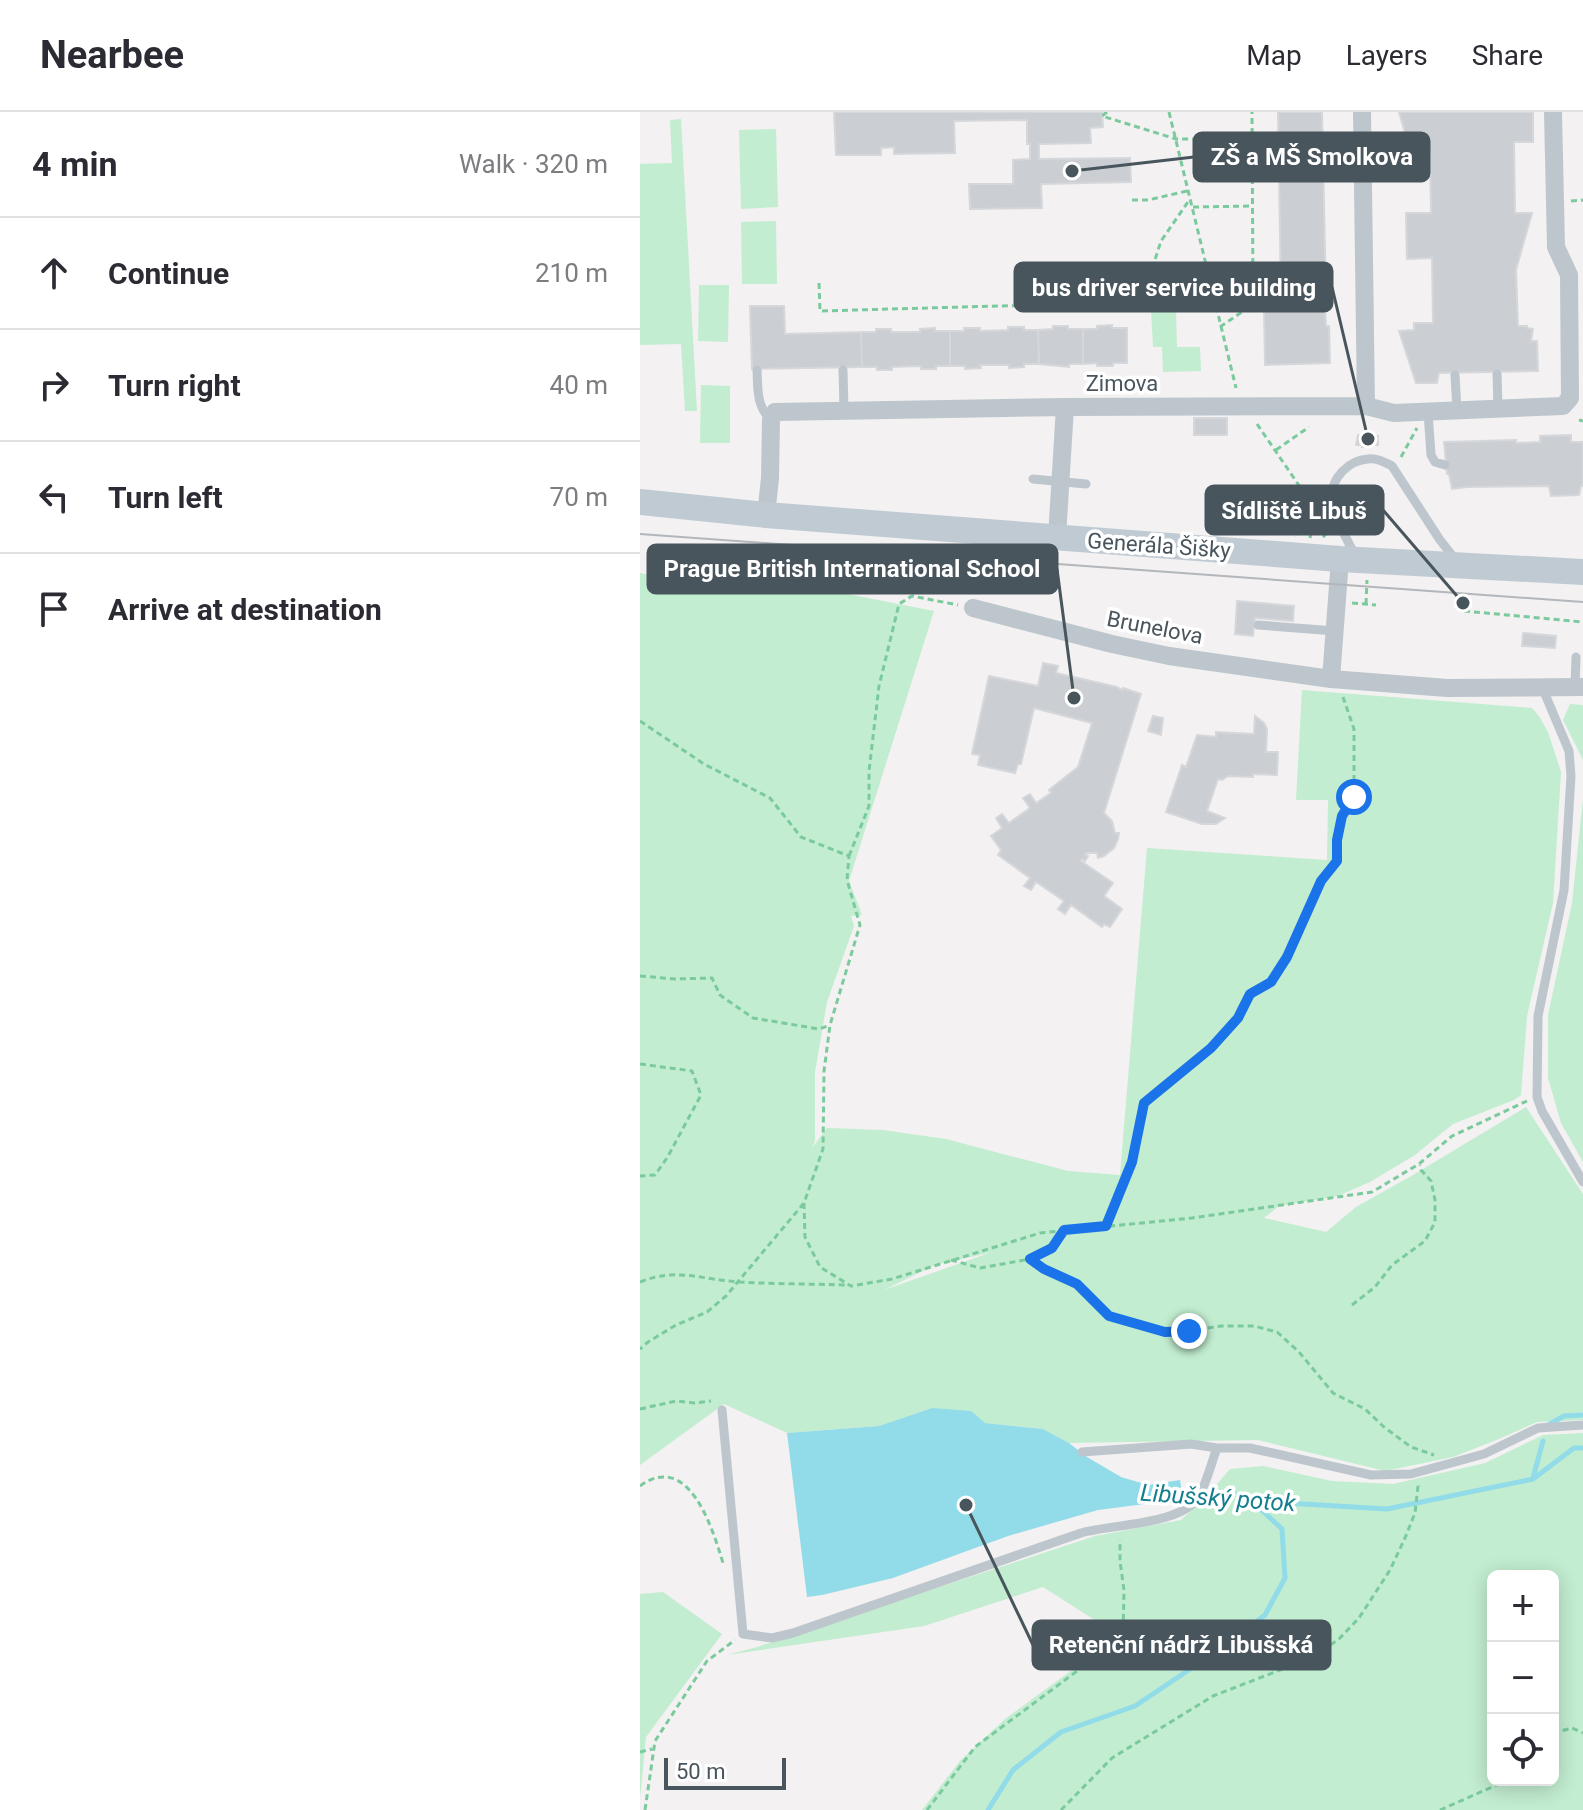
<!DOCTYPE html>
<html lang="en">
<head>
<meta charset="utf-8">
<style>
	:root { --surface:#fff; --page:#f2f2f3; --text:#2b2b33; --muted:#7c7c81; --line:#e1e1e2 }
	body { margin:0; font-family:Roboto,sans-serif; background:var(--page); color:var(--text) }
	.controls { position:absolute; right:24px; bottom:24px; display:grid; overflow:hidden; border-radius:12px; box-shadow:0 4px 20px #0003 }
	.controls button { width:72px; height:72px; display:grid; place-items:center; padding:0; border:0; border-bottom:2px solid var(--line); background:var(--surface); color:var(--text); font:40px sans-serif }
	.scale { position:absolute; left:24px; bottom:20px; width:122px; box-sizing:border-box; padding-left:8px; border:4px solid #49555d; border-top:0; font-size:22px; line-height:28px; white-space:nowrap; color:#49555d; -webkit-text-stroke:6px #fff; paint-order:stroke }
	.stop { position:absolute; width:24px; height:24px; margin:-18px; border:6px solid #1a73e8; border-radius:50%; background:#fff }
	.stop.end { background:#1a73e8; border-color:#fff; box-shadow:0 2px 8px #0008 }
	.list { margin:0; padding:0; list-style:none }
	h2 { display:flex; justify-content:space-between; align-items:center; height:104px; margin:0; padding:0 32px; font-size:34px }
	h2 small { font-size:26px; font-weight:400; color:var(--muted) }
	.list li { display:grid; grid-template-columns:52px 1fr auto; gap:24px; align-items:center; box-sizing:border-box; height:112px; padding:0 32px; border-top:2px solid var(--line) }
	.list b { display:block; font-size:30px; white-space:nowrap }
	.list em { font-size:26px; font-style:normal; color:var(--muted) }
	.icon { flex:none; width:44px; height:44px; fill:none; stroke:currentColor; stroke-width:2; stroke-linecap:round; stroke-linejoin:round }
	.map { position:relative; flex:none; width:943px; height:1698px; overflow:hidden }
	header { display:flex; align-items:center; gap:48px; box-sizing:border-box; height:112px; padding:0 40px; background:var(--surface); border-bottom:2px solid var(--line) }
	header strong { font-size:38px }
	nav { display:flex; gap:44px; margin-inline-start:auto; font-size:28px }
	main { display:flex }
	aside { flex:1; background:var(--surface) }
	.map>svg:first-child { display:block }
</style>
</head>
<body>
<header>
<strong>Nearbee</strong>
<nav><a>Map</a><a>Layers</a><a>Share</a></nav>
</header>
<main>
<aside>
<h2>4 min<small>Walk · 320 m</small></h2>
<ul class="list">
<li><svg class="icon" aria-label="ahead" viewBox="0 0 24 24"><path d="M12 20V5M6 11l6-6 6 6"/></svg><div><b>Continue</b></div><em>210 m</em></li>
<li><svg class="icon" aria-label="right" viewBox="0 0 24 24"><path d="M7 20v-9h11M14 6l5 5-5 5"/></svg><div><b>Turn right</b></div><em>40 m</em></li>
<li><svg class="icon" aria-label="left" viewBox="0 0 24 24"><path d="M17 20v-9H6M10 6l-5 5 5 5"/></svg><div><b>Turn left</b></div><em>70 m</em></li>
<li><svg class="icon" aria-label="arrive" viewBox="0 0 24 24"><path d="M6 21V4h12l-3 4 3 4H6"/></svg><div><b>Arrive at destination</b></div></li>
</ul>
</aside>
<div class="map">
<svg width="943" height="1698" viewBox="0 0 943 1698">
	<rect width="100%" height="100%" fill="#f3f1f1"/>
	<path fill="#c2edd0" fill-rule="evenodd" d="M 41,7 L 57,299 L 45,299 L 41,232 L 0,233 L 0,52 L 32,51 L 30,8 Z
		M 136,17 L 138,95 L 101,97 L 99,18 Z
		M 136,109 L 137,172 L 102,172 L 101,110 Z
		M 59,173 L 89,173 L 88,230 L 58,229 Z
		M 511,198 L 536,198 L 537,235 L 560,235 L 561,259 L 523,260 L 522,235 L 513,235 Z
		M 61,273 L 90,274 L 90,331 L 60,331 Z
		M 0,461 L 14,464 L 106,462 L 294,499 L 209,769 L 222,803 L 211,804 L 214,814 L 187,890 L 175,960 L 175,1029 L 172,1036 L 187,1016 L 243,1018 L 306,1027 L 428,1059 L 480,1063 L 507,736 L 687,748 L 688,688 L 656,688 L 662,578 L 892,596 L 899,604 L 908,620 L 921,660 L 913,791 L 887,904 L 881,983 L 874,988 L 813,1012 L 775,1043 L 730,1070 L 698,1084 L 639,1094 L 624,1106 L 686,1120 L 716,1095 L 773,1063 L 886,995 L 943,1082 L 943,1308 L 897,1310 L 859,1327 L 813,1345 L 745,1359 L 618,1328 L 429,1331 L 403,1317 L 345,1311 L 292,1296 L 239,1314 L 147,1321 L 84,1292 L 0,1353 ZM 353,1140 L 352,1140 L 244,1178 L 295,1153 Z
		M 930,592 L 943,593 L 943,648 L 923,608 Z
		M 943,687 L 943,1050 L 921,1011 L 908,966 L 908,903 L 932,791 Z
		M 943,1321 L 943,1698 L 282,1698 L 320,1649 L 365,1607 L 477,1525 L 450,1505 L 403,1475 L 284,1514 L 87,1543 L 117,1535 L 455,1424 L 541,1408 L 565,1386 L 590,1357 L 623,1354 L 692,1369 L 753,1372 L 845,1351 L 903,1323 ZM 853,1464 L 913,1464 L 913,1668 L 853,1668 Z
		M 23,1480 L 82,1522 L 6,1625 L 0,1686 L 0,1482 Z"/>
	<path fill="#91dce8" d="M 292,1296 L 331,1299 L 345,1311 L 403,1317 L 429,1331 L 447,1345 L 481,1365 L 508,1373 L 540,1368 L 542,1380 L 536,1388 L 458,1398 L 368,1424 L 253,1466 L 182,1483 L 167,1485 L 147,1321 L 239,1314 Z"/>
	<g fill="none" stroke-linecap="round" stroke-linejoin="round">
		<path stroke="#91dce8" stroke-width="5" d="M 908,1313 L 924,1304 L 943,1303
			M 893,1366 L 903,1329
			M 535,1381 L 595,1382 L 612,1389 L 747,1397 L 893,1367 L 934,1336 L 943,1336
			M 348,1698 L 373,1658 L 421,1620 L 495,1594 L 586,1533 L 625,1503 L 645,1466 L 642,1417 L 612,1389"/>
	</g>
	<path fill="#cbced3" stroke="#d5d7db" stroke-width="2" d="M 194,0 L 462,0 L 463,15 L 450,16 L 451,31 L 399,32 L 399,47 L 490,46 L 491,70 L 401,72 L 402,96 L 330,97 L 329,72 L 373,72 L 373,48 L 390,47 L 390,32 L 387,32 L 387,8 L 314,9 L 315,41 L 254,42 L 254,35 L 241,36 L 241,43 L 196,43 Z
		M 638,0 L 682,0 L 686,184 L 641,184 Z
		M 759,0 L 893,0 L 893,30 L 874,30 L 875,101 L 892,101 L 876,158 L 878,214 L 887,214 L 887,216 L 893,217 L 891,229 L 897,229 L 898,259 L 799,261 L 797,271 L 776,271 L 759,219 L 774,218 L 774,211 L 793,211 L 792,146 L 767,147 L 766,101 L 791,101 L 790,41 L 771,42 Z
		M 646,185 L 663,185 L 663,198 L 685,197 L 686,214 L 689,214 L 690,251 L 625,253 L 624,198 L 639,198 L 639,194 L 646,194 Z
		M 110,194 L 144,194 L 145,222 L 221,220 L 222,255 L 112,257 Z
		M 472,213 L 472,216 L 487,216 L 487,251 L 473,251 L 473,254 L 457,254 L 457,251 L 443,252 L 443,217 L 457,217 L 457,214 Z
		M 413,214 L 428,214 L 428,217 L 443,217 L 443,252 L 429,252 L 429,255 L 399,252 L 398,218 L 413,217 Z
		M 368,215 L 384,215 L 384,218 L 398,218 L 399,252 L 384,252 L 384,255 L 369,256 L 369,253 L 340,253 L 341,256 L 325,257 L 325,254 L 310,254 L 310,219 L 324,219 L 324,216 L 340,216 L 340,219 L 368,218 Z
		M 295,216 L 295,219 L 310,219 L 310,254 L 296,254 L 296,257 L 281,257 L 281,254 L 252,255 L 252,258 L 237,258 L 237,255 L 222,255 L 221,220 L 236,220 L 236,217 L 251,217 L 251,220 L 280,220 L 280,217 Z
		M 554,306 L 587,306 L 587,323 L 554,323 Z
		M 718,323 L 738,324 L 738,333 L 726,333 L 726,335 L 722,335 L 722,333 L 716,333 Z
		M 931,323 L 931,330 L 943,330 L 943,374 L 941,374 L 939,383 L 911,384 L 909,374 L 827,375 L 812,377 L 809,362 L 807,362 L 804,330 L 876,328 L 876,331 L 900,330 L 900,324 Z
		M 597,489 L 654,494 L 653,509 L 615,506 L 613,524 L 595,522 Z
		M 883,521 L 916,524 L 915,536 L 882,534 Z
		M 403,551 L 418,554 L 416,561 L 477,575 L 482,578 L 483,576 L 501,582 L 464,701 L 472,709 L 475,721 L 479,721 L 478,727 L 474,736 L 464,744 L 458,746 L 457,741 L 446,741 L 445,743 L 448,744 L 445,749 L 442,747 L 441,749 L 473,771 L 464,784 L 482,797 L 470,815 L 464,812 L 462,815 L 431,793 L 425,802 L 418,797 L 424,789 L 396,770 L 391,778 L 384,774 L 390,766 L 358,743 L 361,738 L 351,724 L 362,716 L 356,706 L 362,702 L 369,711 L 390,696 L 383,686 L 390,682 L 396,691 L 411,681 L 409,678 L 438,655 L 452,611 L 394,596 L 381,652 L 378,652 L 375,661 L 338,653 L 340,643 L 332,642 L 349,564 L 398,574 Z
		M 513,604 L 523,606 L 521,623 L 508,619 Z
		M 615,604 L 624,611 L 627,617 L 626,640 L 638,640 L 637,663 L 613,662 L 613,665 L 588,664 L 582,668 L 578,667 L 567,699 L 585,706 L 576,712 L 562,712 L 526,700 L 542,653 L 546,655 L 557,623 L 576,625 L 576,620 L 614,622 Z"/>
	<g fill="none" stroke-linecap="round" stroke-linejoin="round">
		<path stroke="#7bca9e" stroke-width="3" stroke-dasharray="6 4" stroke-linecap="butt" d="M 467,0 L 462,4 L 536,27 L 613,27
			M 529,0 L 596,276
			M 492,88 L 508,88 L 547,79
			M 931,89 L 943,88
			M 553,95 L 613,94
			M 179,171 L 180,199 L 573,188 L 613,180 L 612,0
			M 489,189 L 512,157 L 521,129 L 550,87
			M 580,215 L 612,193 L 613,180
			M 939,308 L 943,309
			M 617,312 L 684,410 L 687,421 L 682,426
			M 636,338 L 669,315
			M 761,345 L 777,316
			M 637,386 L 672,409 L 684,415
			M 638,388 L 656,424
			M 670,426 L 674,396
			M 712,491 L 736,493
			M 726,492 L 727,468
			M 824,499 L 943,510
			M 0,609 L 64,652 L 130,686 L 161,725 L 209,744 L 207,768 L 220,813 L 190,913 L 184,959 L 183,1037 L 164,1091 L 86,1184 L 67,1200 L 36,1213 L 8,1230 L 0,1237
			M 209,744 L 229,694 L 229,659 L 239,574 L 259,492 L 272,484 L 318,493
			M 0,864 L 35,867 L 72,866 L 80,883 L 113,906 L 179,917 L 190,913
			M 0,952 L 52,959 L 61,983 L 27,1046 L 15,1063 L 0,1064
			M 164,1091 L 165,1125 L 180,1155 L 211,1174 L 252,1167 L 400,1121 L 552,1106 L 732,1080 L 779,1052 L 812,1024 L 887,989
			M 466,1114 L 492,1050 L 504,991 L 571,936 L 598,906 L 610,882 L 631,870 L 647,845 L 681,769 L 697,749 L 697,728 L 702,704 L 714,685 L 714,617 L 703,585
			M 390,1147 L 404,1157 L 437,1172 L 469,1204 L 525,1220 L 549,1219 L 581,1214 L 614,1214 L 637,1220 L 659,1240 L 693,1281 L 725,1297 L 744,1315 L 771,1335 L 794,1343
			M 311,1148 L 340,1156 L 390,1147 L 412,1136 L 424,1118
			M 0,1170 C 37,1155 63,1168 100,1170 C 135,1172 172,1172 207,1173
			M 712,1193 L 735,1175 L 752,1153 L 785,1129 L 795,1110 L 795,1088 L 791,1069 L 781,1058 L 780,1053
			M 0,1297 L 36,1289 L 55,1291 L 71,1289
			M 0,1374 C 49,1338 73,1418 83,1451
			M 913,1621 L 932,1616 L 943,1621
			M 0,1640 L 12,1637
			M 5,1698 L 15,1629 L 67,1549 L 95,1528
			M 287,1698 L 335,1635 L 472,1533 L 483,1523 L 484,1478 L 480,1449 L 480,1428
			M 421,1698 L 472,1646 L 573,1584 L 671,1546 L 699,1527 L 719,1506 L 750,1458 L 765,1426 L 775,1401 L 778,1374 L 777,1372
			M 800,1698 L 868,1668"/>
		<path stroke="#bdc6cc" stroke-width="9" d="M 117,258 C 118,277 116,294 131,308
			M 203,258 L 204,299
			M 857,262 L 858,297
			M 815,263 L 817,299
			M 788,300 L 791,343 L 795,350 L 805,353
			M 393,367 L 446,372
			M 716,445 C 708,429 692,403 692,385 C 691,366 709,348 728,347 C 737,346 744,350 752,354 L 800,428 L 815,447
			M 618,513 L 695,519
			M 902,575 L 929,639 L 931,664 L 924,778 L 898,904 L 897,985 L 902,999 L 943,1070
			M 935,575 L 936,545
			M 82,1298 L 103,1522 L 132,1526 L 153,1521 L 441,1421 C 472,1412 543,1413 559,1384 C 567,1370 571,1352 577,1336 L 610,1336 L 731,1363 L 771,1362 L 844,1342 L 898,1316 L 943,1313
			M 442,1340 L 551,1332 L 577,1336"/>
		<path stroke="#bdc6cc" stroke-width="18" d="M 722,0 L 726,294
			M 126,403 L 130,366 L 131,308 L 135,300 L 425,295 L 726,294 L 754,301 L 923,294 L 930,286 L 929,163 L 916,135 L 913,0
			M 417,425 L 425,295
			M 333,496 L 472,532 L 529,544 L 691,567 L 807,576 L 943,575
			M 691,567 L 700,447"/>
		<path stroke="#bfcad3" stroke-width="26" d="M 0,390 L 126,403 L 700,447 L 943,460"/>
		<path stroke="#b3b6ba" stroke-width="2" d="M 0,422 L 943,490"/>
	</g>
	<g fill="none" stroke-linecap="round" stroke-linejoin="round">
		<path stroke="#1a73e8" stroke-width="10" d="M 549,1219 L 525,1220 L 469,1204 L 437,1172 L 404,1157 L 390,1147 L 412,1136 L 424,1118 L 466,1114 L 492,1050 L 504,991 L 571,936 L 598,906 L 610,882 L 631,870 L 647,845 L 681,769 L 697,749 L 697,728 L 702,704 L 714,685"/>
	</g>
	<g text-anchor="middle" stroke-width="7" stroke-linejoin="round" paint-order="stroke">
		<g font-size="22" fill="#49555d" stroke="#fff">
			<text x="482" y="279">Zimova</text>
			<text transform="translate(519 433) rotate(4)" y="8">Generála Šišky</text>
			<text transform="translate(515 515) rotate(11)" y="8">Brunelova</text>
		</g>
		<g font-size="24" font-style="italic" fill="#147e8f" stroke="#fff">
			<text transform="translate(578 1386) rotate(4)" y="8">Libušský potok</text>
		</g>
	</g>
	<path fill="none" stroke="#49555d" stroke-width="3" d="M432 59L554 45M728 327L692 175M823 491L743 398M434 586L417 457M326 1393L393 1533"/>
	<g fill="#49555d" stroke="#fff" stroke-width="3">
		<circle cx="432" cy="59" r="8"/>
		<circle cx="728" cy="327" r="8"/>
		<circle cx="823" cy="491" r="8"/>
		<circle cx="434" cy="586" r="8"/>
		<circle cx="326" cy="1393" r="8"/>
	</g>
	<g fill="#49555d" stroke="#49555d" stroke-width="3">
		<rect x="554" y="21" width="235" height="48" rx="8"/>
		<rect x="375" y="151" width="317" height="48" rx="8"/>
		<rect x="566" y="374" width="177" height="48" rx="8"/>
		<rect x="8" y="433" width="409" height="48" rx="8"/>
		<rect x="393" y="1509" width="297" height="48" rx="8"/>
	</g>
	<g font-size="24" text-anchor="middle" font-weight="bold" fill="#fff">
		<text x="672" y="53">ZŠ a MŠ Smolkova</text>
		<text x="534" y="184">bus driver service building</text>
		<text x="654" y="407">Sídliště Libuš</text>
		<text x="212" y="465">Prague British International School</text>
		<text x="541" y="1541">Retenční nádrž Libušská</text>
	</g>
</svg>
<div class="controls">
<button>+</button>
<button>−</button>
<button><svg class="icon" aria-label="locate" viewBox="0 0 24 24"><circle cx="12" cy="12" r="6"/><path d="M12 2v4M12 18v4M2 12h4M18 12h4"/></svg></button>
</div>
<div class="scale">50 m</div>
<div class="stop" style="left:714px;top:685px"></div>
<div class="stop end" style="left:549px;top:1219px"></div>
</div>
</main>
</body>
</html>
